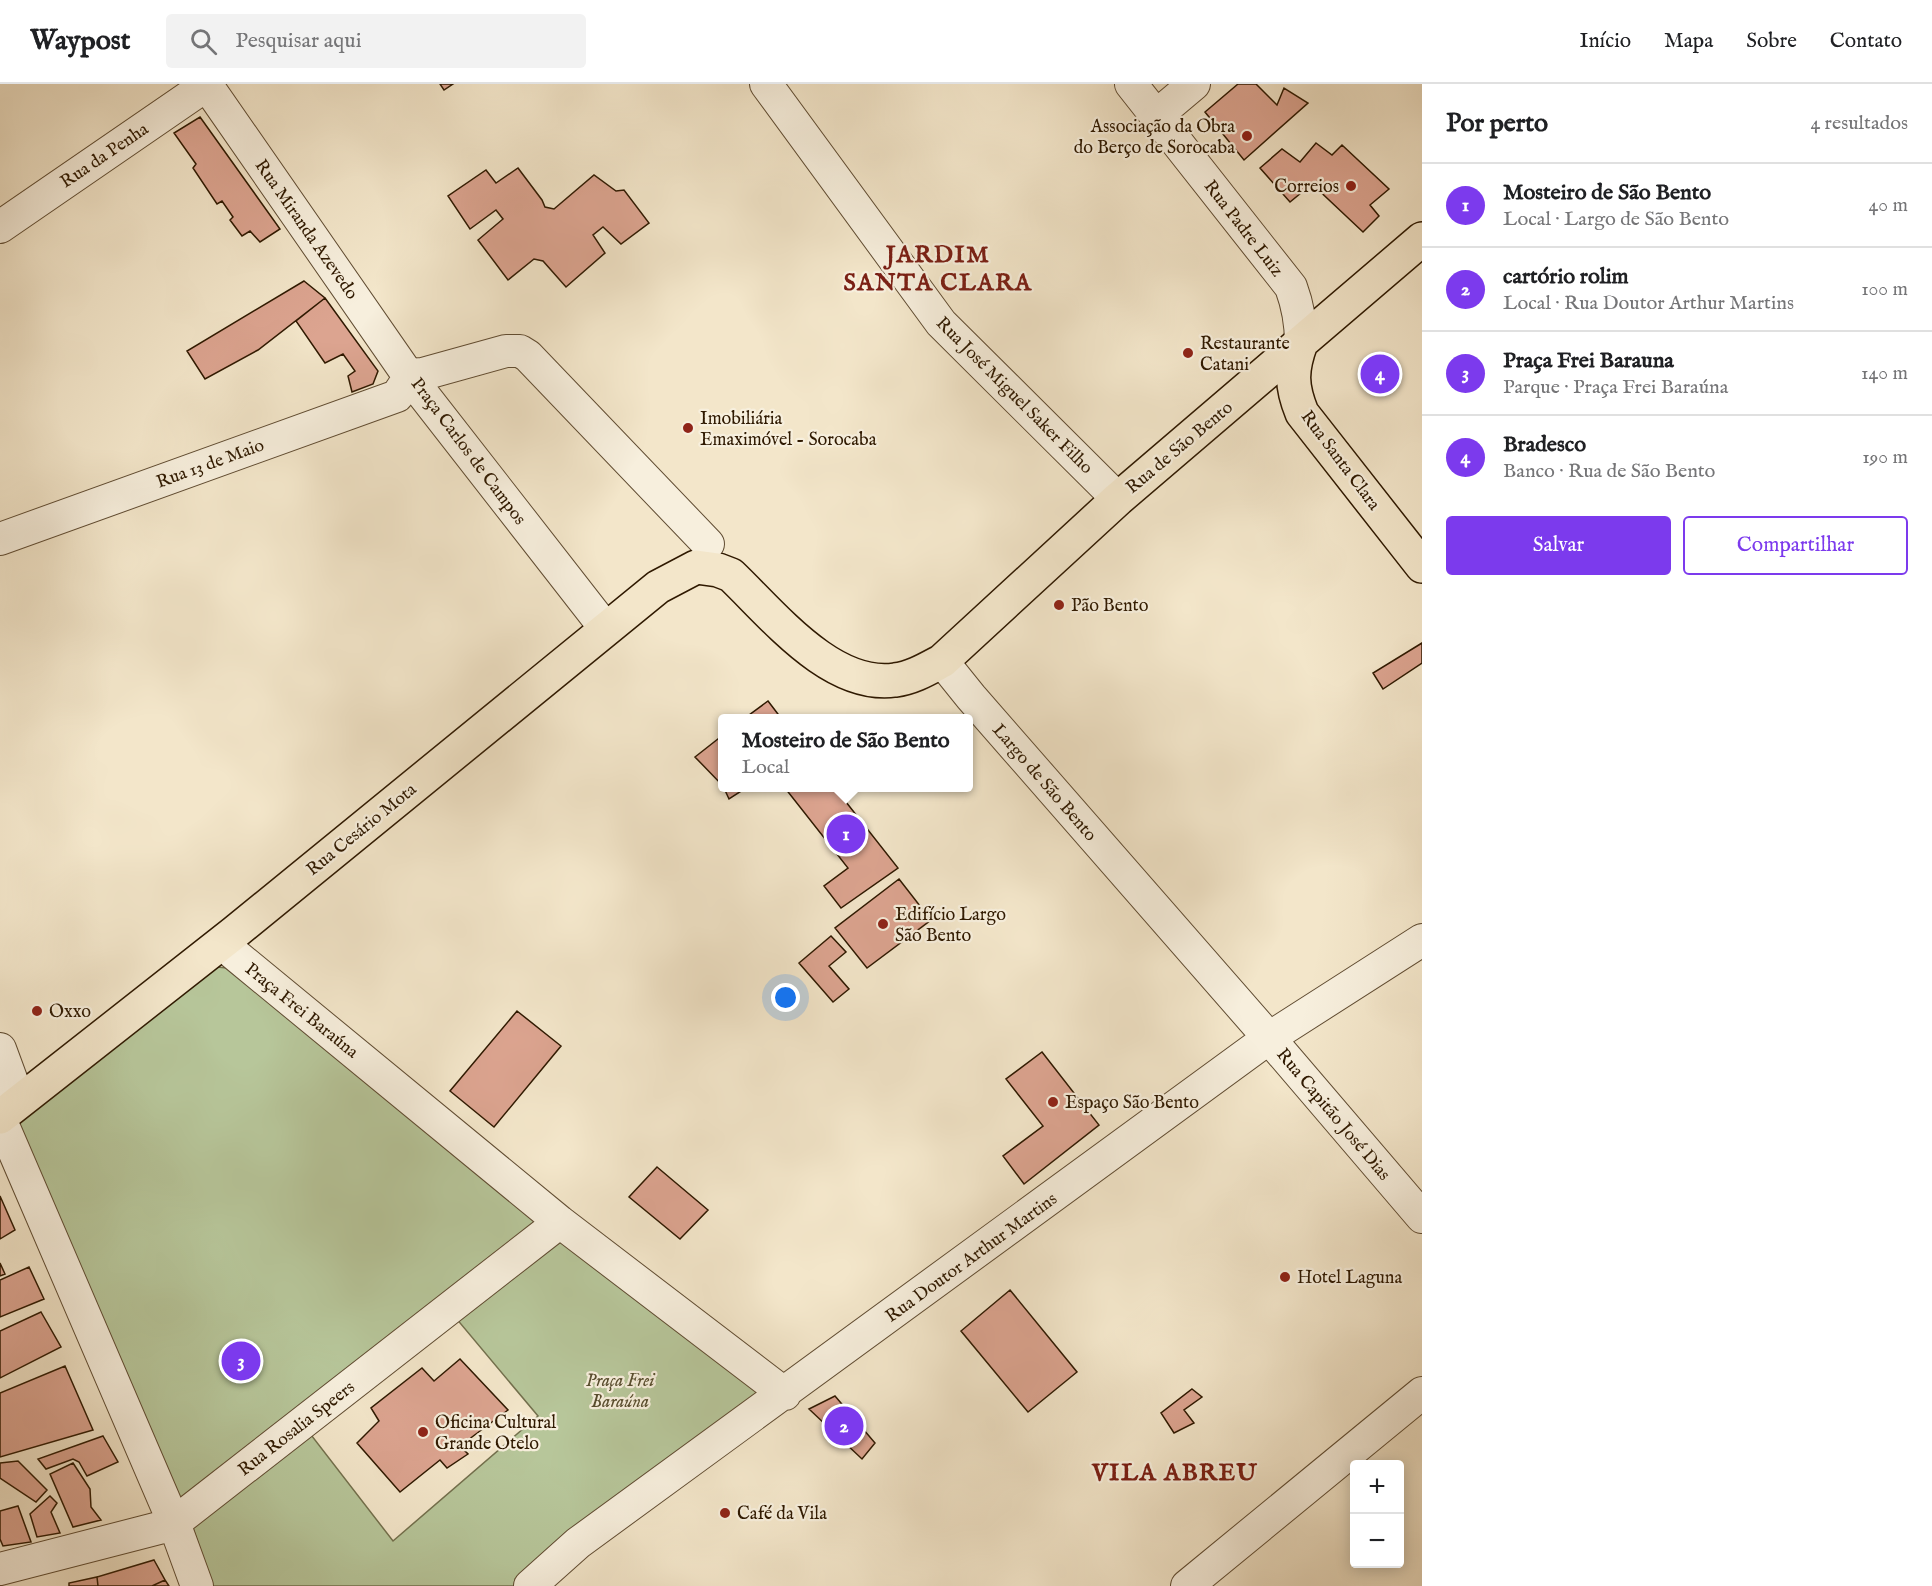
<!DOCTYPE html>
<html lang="pt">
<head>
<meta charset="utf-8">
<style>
	:root { --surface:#fff; --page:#f2f2f2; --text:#202124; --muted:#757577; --line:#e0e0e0; --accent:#7c3aed }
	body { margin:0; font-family:"IM FELL English",serif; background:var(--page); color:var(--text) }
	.controls { position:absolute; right:18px; bottom:18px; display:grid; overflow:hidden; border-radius:6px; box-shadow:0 3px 15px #0003 }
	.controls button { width:54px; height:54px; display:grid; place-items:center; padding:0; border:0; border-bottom:2px solid var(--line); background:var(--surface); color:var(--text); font:30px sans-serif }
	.you { position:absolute; left:786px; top:914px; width:21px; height:21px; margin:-15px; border:4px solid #fff; border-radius:50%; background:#1a73e8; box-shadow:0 0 0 9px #1a73e833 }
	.badge { display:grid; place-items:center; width:39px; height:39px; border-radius:50%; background:var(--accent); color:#fff; font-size:20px; font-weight:700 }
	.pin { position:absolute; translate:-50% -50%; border:3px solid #fff; box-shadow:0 2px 6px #0006 }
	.popup { position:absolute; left:718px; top:630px; width:255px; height:78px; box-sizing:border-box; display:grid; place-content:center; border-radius:6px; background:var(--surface); filter:drop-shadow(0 2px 4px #0005); font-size:20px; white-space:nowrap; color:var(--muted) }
	.popup b { font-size:22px; color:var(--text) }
	.popup::after { content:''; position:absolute; left:50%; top:100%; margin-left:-12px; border:12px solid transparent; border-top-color:var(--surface) }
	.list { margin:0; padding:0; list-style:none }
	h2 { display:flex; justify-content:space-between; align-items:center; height:78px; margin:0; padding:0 24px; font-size:26px }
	h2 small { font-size:20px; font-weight:400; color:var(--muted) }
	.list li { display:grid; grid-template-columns:39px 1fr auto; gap:18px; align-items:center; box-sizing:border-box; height:84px; padding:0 24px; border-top:2px solid var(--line) }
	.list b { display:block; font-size:22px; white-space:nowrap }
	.list p { margin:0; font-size:20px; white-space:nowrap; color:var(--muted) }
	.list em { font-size:20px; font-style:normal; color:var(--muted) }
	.actions { display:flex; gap:12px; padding:18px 24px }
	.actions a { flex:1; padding:14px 0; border:2px solid var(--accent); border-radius:6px; text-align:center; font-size:21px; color:var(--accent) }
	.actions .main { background:var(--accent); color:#fff }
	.icon { flex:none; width:33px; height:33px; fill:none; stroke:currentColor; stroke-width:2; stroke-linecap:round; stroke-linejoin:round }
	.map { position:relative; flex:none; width:1422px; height:1502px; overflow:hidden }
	header { display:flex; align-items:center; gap:36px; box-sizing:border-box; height:84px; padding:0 30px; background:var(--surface); border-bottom:2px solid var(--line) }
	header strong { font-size:28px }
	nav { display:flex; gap:33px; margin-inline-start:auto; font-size:21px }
	.search { width:420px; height:54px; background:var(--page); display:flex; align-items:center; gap:15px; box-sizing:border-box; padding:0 21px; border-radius:6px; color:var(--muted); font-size:22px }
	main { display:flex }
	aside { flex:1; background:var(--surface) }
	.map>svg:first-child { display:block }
</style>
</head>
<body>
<header>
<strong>Waypost</strong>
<div class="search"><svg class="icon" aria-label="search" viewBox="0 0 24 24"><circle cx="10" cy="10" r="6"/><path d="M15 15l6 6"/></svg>Pesquisar aqui</div>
<nav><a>Início</a><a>Mapa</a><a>Sobre</a><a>Contato</a></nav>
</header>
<main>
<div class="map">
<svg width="1422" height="1502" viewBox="0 0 1422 1502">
	<rect width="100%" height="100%" fill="#f3e6ca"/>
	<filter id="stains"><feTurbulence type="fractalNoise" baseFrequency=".00333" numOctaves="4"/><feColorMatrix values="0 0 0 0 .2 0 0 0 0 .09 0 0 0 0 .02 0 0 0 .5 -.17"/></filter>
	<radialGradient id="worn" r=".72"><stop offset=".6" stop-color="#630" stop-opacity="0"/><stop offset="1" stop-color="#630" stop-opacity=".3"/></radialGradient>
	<path fill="#b7c69a" stroke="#73704d" stroke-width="1.5" d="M 217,883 L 227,884 L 538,1136 L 188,1413 L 180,1414 L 176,1410 L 19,1041 L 23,1031 L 207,885 Z
		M 559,1156 L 757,1308 L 756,1314 L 515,1495 L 514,1502 L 212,1502 L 192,1441 L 305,1343 L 393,1457 L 538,1332 L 455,1233 Z"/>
	<path fill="#dca490" stroke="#2f1900" stroke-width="1.5" d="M 440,0 L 453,0 L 444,6 Z
		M 1238,0 L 1256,0 L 1277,21 L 1284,4 L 1308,19 L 1244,76 L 1205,28 Z
		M 200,33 L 280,145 L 260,158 L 250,147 L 242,152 L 230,136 L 233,133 L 222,117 L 217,120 L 193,84 L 196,80 L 174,49 Z
		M 1316,59 L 1332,71 L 1342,61 L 1389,105 L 1370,121 L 1379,132 L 1363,148 L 1312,100 L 1290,118 L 1260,84 L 1282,65 L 1300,78 Z
		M 518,84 L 542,116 L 545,123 L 554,125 L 594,91 L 616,107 L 624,106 L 649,139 L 621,160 L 603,143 L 593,151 L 605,169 L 566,203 L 543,177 L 534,175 L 508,196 L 478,156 L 503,135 L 496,126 L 470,145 L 448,112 L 486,86 L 496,99 Z
		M 304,197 L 325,214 L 258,266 L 205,295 L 187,267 Z
		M 325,214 L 378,287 L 373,300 L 352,308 L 348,292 L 355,287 L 343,270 L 325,279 L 296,237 Z
		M 1422,559 L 1422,579 L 1383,605 L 1373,589 Z
		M 768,617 L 781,634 L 745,634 Z
		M 723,651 L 723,702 L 695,673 Z
		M 724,704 L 746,704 L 729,715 Z
		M 785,704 L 835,704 L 898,784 L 841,824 L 824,802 L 848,784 Z
		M 899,795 L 931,836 L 867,884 L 835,844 Z
		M 831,852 L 846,868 L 829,882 L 849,905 L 833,918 L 799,879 Z
		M 517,927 L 561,962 L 494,1043 L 450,1007 Z
		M 1042,968 L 1099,1041 L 1024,1100 L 1003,1072 L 1043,1042 L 1006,995 Z
		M 657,1083 L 708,1126 L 680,1155 L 629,1113 Z
		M 0,1112 L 15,1146 L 0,1155 Z
		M 0,1179 L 5,1190 L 0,1192 Z
		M 29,1183 L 44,1215 L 0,1233 L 0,1196 Z
		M 1010,1206 L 1077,1288 L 1028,1328 L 961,1247 Z
		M 41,1228 L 61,1263 L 0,1294 L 0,1247 Z
		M 460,1275 L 508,1326 L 460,1362 L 468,1370 L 447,1384 L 440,1376 L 400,1408 L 357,1359 L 379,1337 L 371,1324 L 422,1284 L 434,1297 Z
		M 65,1282 L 93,1346 L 0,1373 L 0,1309 Z
		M 1192,1305 L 1202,1313 L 1184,1326 L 1194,1339 L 1174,1349 L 1161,1329 Z
		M 835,1312 L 875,1359 L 862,1375 L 809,1325 Z
		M 103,1352 L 118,1378 L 87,1392 L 79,1378 L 73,1375 L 46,1385 L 38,1375 Z
		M 18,1377 L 47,1406 L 36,1418 L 0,1394 L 0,1379 Z
		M 73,1379 L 90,1405 L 91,1423 L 101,1436 L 73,1443 L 50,1390 Z
		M 50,1412 L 57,1419 L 51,1428 L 60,1449 L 37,1453 L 30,1430 Z
		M 18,1422 L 31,1458 L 3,1462 L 0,1455 L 0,1427 Z
		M 154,1476 L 165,1496 L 152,1502 L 98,1502 L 97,1493 Z
		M 97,1493 L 98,1502 L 69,1502 L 69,1499 Z
		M 165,1496 L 169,1502 L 152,1502 Z"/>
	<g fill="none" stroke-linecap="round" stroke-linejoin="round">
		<g stroke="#604c32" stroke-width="34">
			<path id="minor" d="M 206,0 L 408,291 L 606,545
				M 766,0 L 941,239 L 1118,415
				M 1131,0 L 1291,203 C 1298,222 1301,239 1301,259
				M 1156,32 L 1194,0
				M 0,143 L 208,0
				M 408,291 L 423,290 L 506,267 L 520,267 L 528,272 L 708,460
				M 0,455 L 397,312 L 405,300 L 408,291
				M 942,577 L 971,613 L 1269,954 L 1422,1133
				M 234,849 L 229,856 L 233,869 L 560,1138 L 785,1310
				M 0,965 L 14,1003 L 16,1020
				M 0,1042 L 5,1046 L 174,1439 L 197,1502
				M 0,1485 L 159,1444 L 174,1439 L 560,1138
				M 530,1502 L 578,1459 L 1269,954 L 1422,856
				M 1187,1502 L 1422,1309"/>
		</g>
		<g stroke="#2f1900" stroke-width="36">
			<path id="major" d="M 1301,259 C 1291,286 1291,302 1302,329 L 1422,482
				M 0,1033 L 234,849 L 658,503 L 696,483 L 718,486 L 731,491 C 773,531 831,605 895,596 C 912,594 927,585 942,577 L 1118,415 L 1422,155"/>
		</g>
		<use href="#minor" stroke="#f7efdd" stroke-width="32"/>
		<use href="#major" stroke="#f3e6ca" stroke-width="33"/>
	</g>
	<g fill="#8f2418" stroke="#f7efdd" stroke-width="2">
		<circle cx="1247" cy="52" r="6"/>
		<circle cx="1351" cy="102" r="6"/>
		<circle cx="1188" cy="269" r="6"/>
		<circle cx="688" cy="344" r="6"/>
		<circle cx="1059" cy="521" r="6"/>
		<circle cx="883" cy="840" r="6"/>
		<circle cx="37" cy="927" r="6"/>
		<circle cx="1053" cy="1018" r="6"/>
		<circle cx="1285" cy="1193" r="6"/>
		<circle cx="423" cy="1348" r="6"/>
		<circle cx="725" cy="1429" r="6"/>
	</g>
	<g text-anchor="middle" stroke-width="4.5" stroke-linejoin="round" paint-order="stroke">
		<g font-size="18" fill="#2f1900" stroke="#f7efdd" text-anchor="start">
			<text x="1235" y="48" text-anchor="end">Associação da Obra<tspan x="1235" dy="21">do Berço de Sorocaba</tspan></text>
			<text x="1339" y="108" text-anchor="end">Correios</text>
			<text x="1200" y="265">Restaurante<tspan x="1200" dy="21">Catani</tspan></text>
			<text x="700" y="340">Imobiliária<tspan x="700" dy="21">Emaximóvel - Sorocaba</tspan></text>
			<text x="1071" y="527">Pão Bento</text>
			<text x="895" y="836">Edifício Largo<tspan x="895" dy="21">São Bento</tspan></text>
			<text x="49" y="933">Oxxo</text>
			<text x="1065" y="1024">Espaço São Bento</text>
			<text x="1297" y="1199">Hotel Laguna</text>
			<text x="435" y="1344">Oficina Cultural<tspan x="435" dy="21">Grande Otelo</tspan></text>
			<text x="737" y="1435">Café da Vila</text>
		</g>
		<g font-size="18" fill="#2f1900" stroke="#f7efdd">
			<text transform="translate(104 71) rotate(-34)" y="6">Rua da Penha</text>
			<text transform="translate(1244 144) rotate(52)" y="6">Rua Padre Luiz</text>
			<text transform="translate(307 145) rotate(55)" y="6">Rua Miranda Azevedo</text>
			<text transform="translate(1015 311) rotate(45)" y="6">Rua José Miguel Saker Filho</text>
			<text transform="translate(1179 363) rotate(-40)" y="6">Rua de São Bento</text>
			<text transform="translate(469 367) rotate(53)" y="6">Praça Carlos de Campos</text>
			<text transform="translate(1341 376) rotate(53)" y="6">Rua Santa Clara</text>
			<text transform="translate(210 379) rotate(-20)" y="6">Rua 13 de Maio</text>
			<text transform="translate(1045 698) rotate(49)" y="6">Largo de São Bento</text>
			<text transform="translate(361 745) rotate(-39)" y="6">Rua Cesário Mota</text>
			<text transform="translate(302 926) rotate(39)" y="6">Praça Frei Baraúna</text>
			<text transform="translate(1334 1030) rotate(50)" y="6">Rua Capitão José Dias</text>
			<text transform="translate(971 1173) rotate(-36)" y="6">Rua Doutor Arthur Martins</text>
			<text transform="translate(296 1344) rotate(-38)" y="6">Rua Rosalia Speers</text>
		</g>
		<g font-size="18" font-style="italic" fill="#584d2e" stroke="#f7efdd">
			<text x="620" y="1302">Praça Frei<tspan x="620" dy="21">Baraúna</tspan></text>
		</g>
		<g font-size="24" font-weight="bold" letter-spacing="1.5" fill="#7a1f14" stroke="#f7efdd">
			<text x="938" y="178">JARDIM<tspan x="938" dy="28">SANTA CLARA</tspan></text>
			<text x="1175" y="1396">VILA ABREU</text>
		</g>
	</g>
	<rect width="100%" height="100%" filter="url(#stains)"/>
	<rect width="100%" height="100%" fill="url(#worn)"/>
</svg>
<div class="controls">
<button>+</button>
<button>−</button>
</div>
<div class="you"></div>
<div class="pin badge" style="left:846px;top:750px">1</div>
<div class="popup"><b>Mosteiro de São Bento</b>Local</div>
<div class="pin badge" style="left:844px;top:1342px">2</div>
<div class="pin badge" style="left:241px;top:1277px">3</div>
<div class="pin badge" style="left:1380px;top:290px">4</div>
</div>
<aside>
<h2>Por perto<small>4 resultados</small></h2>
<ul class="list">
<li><span class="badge">1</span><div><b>Mosteiro de São Bento</b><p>Local · Largo de São Bento</p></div><em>40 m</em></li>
<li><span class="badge">2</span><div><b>cartório rolim</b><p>Local · Rua Doutor Arthur Martins</p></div><em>100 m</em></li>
<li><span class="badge">3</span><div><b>Praça Frei Barauna</b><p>Parque · Praça Frei Baraúna</p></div><em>140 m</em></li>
<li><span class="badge">4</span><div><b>Bradesco</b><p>Banco · Rua de São Bento</p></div><em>190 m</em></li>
</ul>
<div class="actions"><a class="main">Salvar</a><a>Compartilhar</a></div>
</aside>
</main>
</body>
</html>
